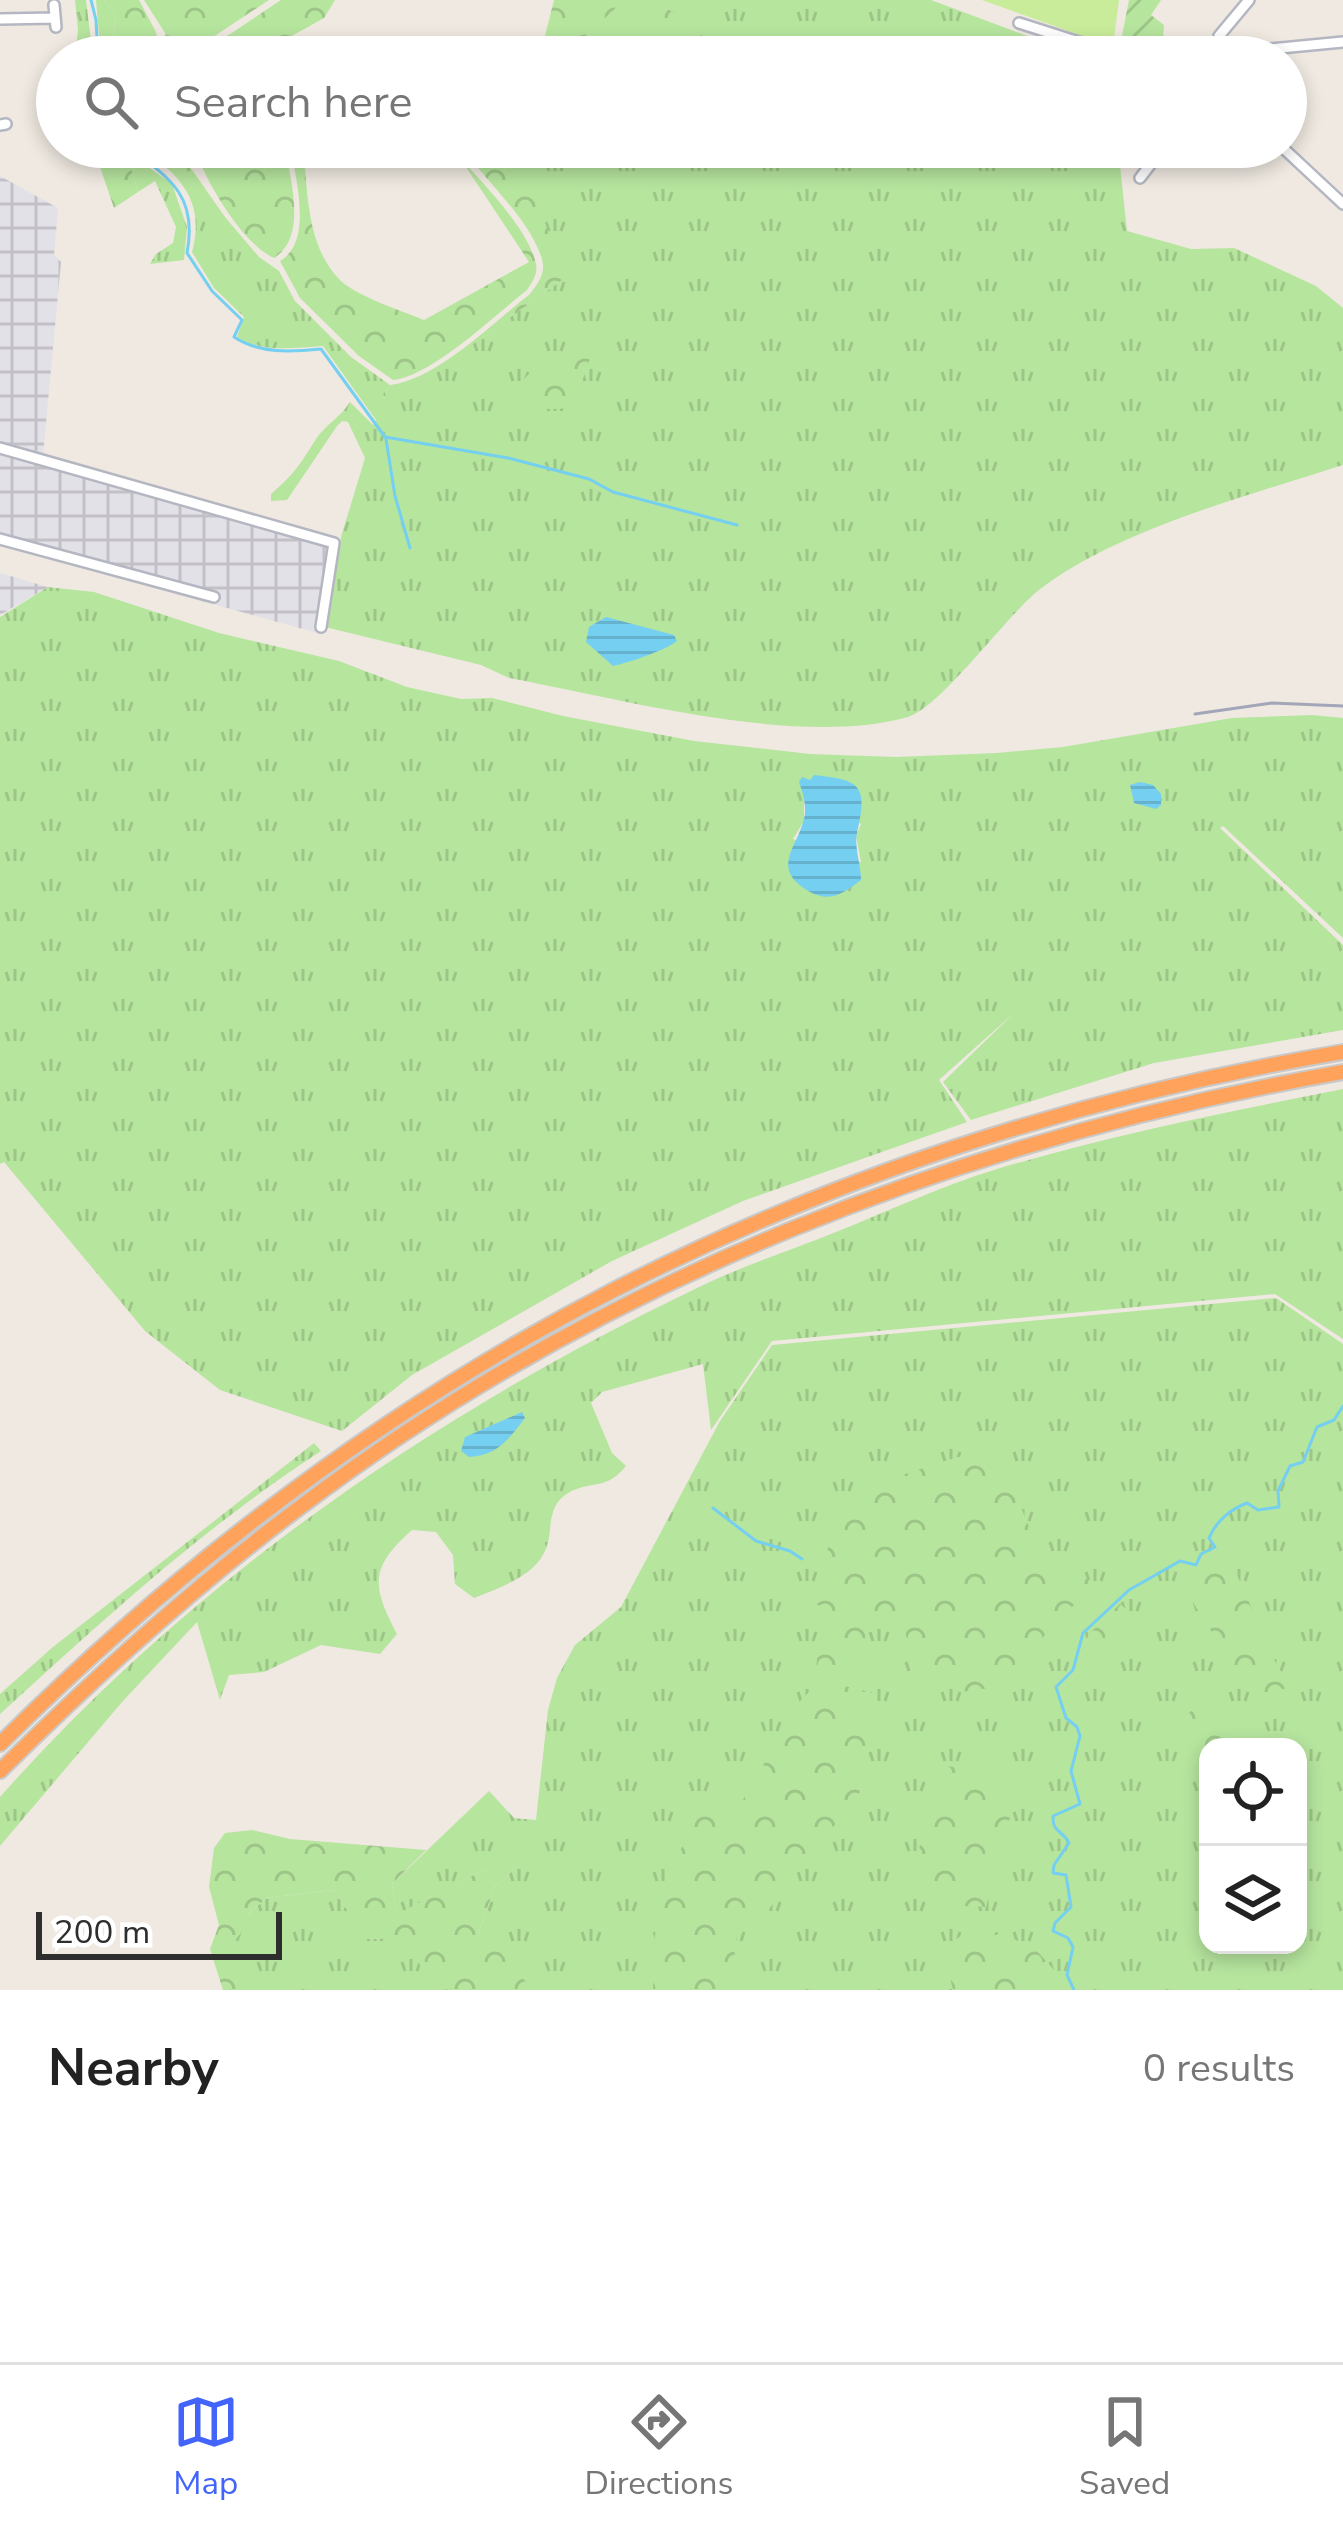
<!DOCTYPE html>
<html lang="en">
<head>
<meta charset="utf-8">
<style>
	:root { --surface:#fff; --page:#f6f6f6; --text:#222; --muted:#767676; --line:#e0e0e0; --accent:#4264fb }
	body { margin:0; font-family:"Nunito Sans",sans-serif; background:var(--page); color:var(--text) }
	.controls { position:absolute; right:36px; bottom:36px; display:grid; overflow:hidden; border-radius:24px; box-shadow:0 6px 18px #0003 }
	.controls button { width:108px; height:108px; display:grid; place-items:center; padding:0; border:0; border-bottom:3px solid var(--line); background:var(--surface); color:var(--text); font:60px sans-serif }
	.scale { position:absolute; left:36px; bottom:30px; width:246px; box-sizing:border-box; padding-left:12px; border:6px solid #2e2e2e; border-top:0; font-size:33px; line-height:42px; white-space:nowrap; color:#2e2e2e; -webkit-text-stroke:9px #fff; paint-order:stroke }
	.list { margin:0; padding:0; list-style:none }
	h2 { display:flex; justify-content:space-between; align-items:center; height:156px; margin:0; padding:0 48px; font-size:51px }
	h2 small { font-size:39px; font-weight:400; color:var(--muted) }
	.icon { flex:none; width:66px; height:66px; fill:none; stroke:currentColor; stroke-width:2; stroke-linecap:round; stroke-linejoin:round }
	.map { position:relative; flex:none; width:1343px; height:1990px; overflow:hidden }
	.search { position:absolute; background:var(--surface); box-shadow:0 6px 18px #0003; left:36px; right:36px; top:36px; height:132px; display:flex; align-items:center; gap:30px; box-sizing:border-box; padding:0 42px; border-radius:66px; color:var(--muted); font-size:45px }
	.sheet { height:372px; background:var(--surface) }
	nav { display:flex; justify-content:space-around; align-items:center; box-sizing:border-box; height:168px; border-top:3px solid var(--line); background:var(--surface); font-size:33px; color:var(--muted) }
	nav a { display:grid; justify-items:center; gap:6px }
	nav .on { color:var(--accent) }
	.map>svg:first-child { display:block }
</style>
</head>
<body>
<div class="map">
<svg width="1343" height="1990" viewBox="0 0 1343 1990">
	<defs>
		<pattern id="industrial-grid" width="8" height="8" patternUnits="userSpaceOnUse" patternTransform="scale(3)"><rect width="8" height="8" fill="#e3e1e8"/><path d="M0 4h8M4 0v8" fill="none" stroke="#c3c1c7"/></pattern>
		<pattern id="grass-tufts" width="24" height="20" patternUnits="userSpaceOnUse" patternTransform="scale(3)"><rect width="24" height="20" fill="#b6e59e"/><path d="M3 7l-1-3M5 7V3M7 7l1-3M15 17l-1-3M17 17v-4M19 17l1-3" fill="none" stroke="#9dc588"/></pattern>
		<pattern id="forest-crowns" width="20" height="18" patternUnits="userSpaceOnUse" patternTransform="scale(3)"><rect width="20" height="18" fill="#b6e59e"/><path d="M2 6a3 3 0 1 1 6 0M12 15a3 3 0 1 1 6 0" fill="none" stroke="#9dc588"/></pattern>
		<pattern id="garden-furrows" width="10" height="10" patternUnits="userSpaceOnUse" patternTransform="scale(3)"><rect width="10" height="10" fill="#b6e59e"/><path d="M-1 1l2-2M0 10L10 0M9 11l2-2" fill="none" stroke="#9dc588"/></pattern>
		<pattern id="water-rules" width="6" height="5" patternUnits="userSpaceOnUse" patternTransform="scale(3)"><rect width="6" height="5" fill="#75cff0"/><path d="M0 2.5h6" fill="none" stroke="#66b2ce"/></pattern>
	</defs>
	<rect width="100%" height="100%" fill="#efe9e1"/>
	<path fill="url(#industrial-grid)" d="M 0,176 L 58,208 L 54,255 L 61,262 L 42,466 L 326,545 L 331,549 L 317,633 L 0,545 Z
		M 0,573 L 48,587 L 0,615 Z"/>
	<path fill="url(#grass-tufts)" fill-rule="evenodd" d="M 75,0 L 86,0 L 93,57 L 75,57 L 78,30 Z
		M 96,0 L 104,0 L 116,15 L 111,57 L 101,57 Z
		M 597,0 L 931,0 L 1084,57 L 559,57 Z
		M 140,147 L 176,147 L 225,217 L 259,257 L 279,271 L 295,301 L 351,357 L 390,385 L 383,394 L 387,405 L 562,280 L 497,147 L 1118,147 L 1127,231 L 1191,249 L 1234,248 L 1316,286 L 1343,308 L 1343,465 C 1248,496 1118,529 1039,590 C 1007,615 941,707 908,717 C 798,748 623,699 509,678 L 481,665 L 325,627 L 341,537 L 365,458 L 348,422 L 342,421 L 337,426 L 287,500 L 271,501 L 271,494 C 295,473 299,466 316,439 C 325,425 341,417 350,402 L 373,425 L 376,420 L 323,346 C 294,348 262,353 237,337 L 244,317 L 214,288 L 192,252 C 206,201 180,175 140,147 Z
		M 126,151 L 172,184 L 187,227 L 184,260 L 150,264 L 156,254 L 173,243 L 176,227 L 155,181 L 138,192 Z
		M 48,587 L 94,592 L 219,633 L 339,661 L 407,687 L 461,699 L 492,698 L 563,716 L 694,741 L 810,754 L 896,757 L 997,753 L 1063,747 L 1232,718 L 1312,715 L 1343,718 L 1343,938 L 1223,826 L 1220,828 L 1343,945 L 1343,1030 L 1154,1063 L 971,1120 L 943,1082 L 1014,1013 L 939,1080 L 967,1122 L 743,1201 L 612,1261 L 412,1375 L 342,1431 L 220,1390 L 145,1331 L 4,1162 L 0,1164 L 0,617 ZM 804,795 L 861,824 L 856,836 L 861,862 L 793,839 L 804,821 Z
		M 1343,1089 L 1343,1339 L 1275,1294 L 772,1341 L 711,1430 L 703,1364 L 602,1392 L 591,1403 L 612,1453 L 626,1466 C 606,1491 591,1480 568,1493 C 544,1508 555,1532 544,1553 C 532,1577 497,1589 474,1598 L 455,1584 L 453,1555 L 436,1532 L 412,1530 C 369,1568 372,1586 397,1634 L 380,1654 L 321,1645 L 264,1672 L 229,1675 L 220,1700 L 197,1622 L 122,1702 L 0,1846 L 0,1797 C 191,1581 434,1414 693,1290 C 739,1267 789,1251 836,1232 C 889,1211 943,1185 997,1169 C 1111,1135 1227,1112 1343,1089 Z
		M 1276,1298 L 1343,1344 L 1343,1990 L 243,1990 L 222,1938 L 266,1898 L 334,1890 L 367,1939 L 478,1934 L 495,1886 L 527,1858 L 482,1871 L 397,1915 L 392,1884 L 489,1791 L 514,1818 L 536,1820 L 548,1710 L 557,1678 L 575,1645 L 621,1607 L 720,1421 L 772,1345 ZM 1208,1747 L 1298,1747 L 1298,1945 L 1208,1945 Z
		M 314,1443 L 321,1451 C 205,1526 102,1621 0,1714 L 0,1694 L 53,1647 Z"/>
	<path fill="url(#forest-crowns)" d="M 104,0 L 139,0 L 156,32 L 161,57 L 111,57 L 116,15 Z
		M 144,0 L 269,0 L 183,57 L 168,57 L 165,33 Z
		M 281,0 L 335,0 L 324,18 L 254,57 L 196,57 Z
		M 554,0 L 647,0 L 668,9 L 717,47 L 718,57 L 681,57 L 619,5 L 563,57 L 528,57 L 544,40 Z
		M 106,147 L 126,151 L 138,192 L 114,208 L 97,158 Z
		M 194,147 L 285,147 C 290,179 308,237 274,258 C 242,244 205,180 194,147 Z
		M 291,147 L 303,147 C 308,191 306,246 340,280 C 356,296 402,311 424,320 L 529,262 L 458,155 C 482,183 528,228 536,264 C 538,275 532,282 527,290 C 495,315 432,376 393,380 L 359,356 L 300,298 L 280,261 C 314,241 295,179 291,147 Z
		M 462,147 L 509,147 L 540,205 L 562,280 L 387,406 L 383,394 L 390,385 C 438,379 491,324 530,294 C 538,283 546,274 542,259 C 529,218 486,182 462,147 Z
		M 597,339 L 580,387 L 583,408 L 547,409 L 515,399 C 521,378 529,370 551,365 L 563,374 L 565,349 Z
		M 974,1455 L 992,1462 L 1007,1473 L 1051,1581 L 1073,1575 L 1097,1582 L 1101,1599 L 1070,1607 L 1036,1645 L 1018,1649 L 1011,1685 L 962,1692 L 913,1673 L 904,1624 L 866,1625 L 873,1677 L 816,1669 L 823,1607 L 813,1603 L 834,1526 L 845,1525 L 858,1489 L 958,1457 Z
		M 1233,1566 L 1287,1688 L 1253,1697 L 1180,1582 Z
		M 1120,1604 L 1139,1620 L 1097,1668 L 1082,1660 L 1086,1637 Z
		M 821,1680 L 877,1694 L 859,1794 L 768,1910 L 740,1926 L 733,1950 L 748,1978 L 746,1990 L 653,1990 L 656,1899 L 701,1809 L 740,1805 L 801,1700 Z
		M 1209,1701 L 1247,1731 L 1226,1747 L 1186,1752 L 1183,1716 Z
		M 943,1766 L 988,1770 L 1016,1795 L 986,1907 L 941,1905 L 909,1884 Z
		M 252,1830 L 290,1839 L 426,1850 L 392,1884 L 397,1914 L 482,1871 L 530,1856 L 495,1886 L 478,1934 L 498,1950 L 533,1990 L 448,1990 L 432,1980 L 399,1938 L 366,1939 L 334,1890 L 266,1898 L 248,1914 L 252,1920 L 235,1940 L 241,1965 L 258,1990 L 223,1990 L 210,1949 L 219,1925 L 209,1887 L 214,1848 L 225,1833 Z
		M 999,1932 L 1035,1949 L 1056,1972 L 1047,1990 L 953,1990 L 943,1949 L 962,1935 Z"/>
	<path fill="url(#garden-furrows)" d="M 1129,0 L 1161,0 L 1151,15 L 1164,25 L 1162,48 L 1142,51 L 1120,46 Z"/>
	<path fill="#c9ec9a" d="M 982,0 L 1119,0 L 1113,47 Z"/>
	<path fill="url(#water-rules)" d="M 606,617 L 674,635 L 677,641 C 666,650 628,663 613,666 L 586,642 L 589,627 Z
		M 814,775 C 861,780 868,785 857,833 C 854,846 861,865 861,880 C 844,893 831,903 810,892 C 769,869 797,848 804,819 C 807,807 803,793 799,782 L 802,777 L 810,780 Z
		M 1140,782 L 1153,785 L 1161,794 L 1161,805 L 1156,809 L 1134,803 L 1130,785 Z
		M 522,1412 L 525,1418 C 508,1440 498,1455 469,1457 L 461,1451 L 465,1437 Z"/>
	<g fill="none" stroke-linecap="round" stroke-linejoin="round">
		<path stroke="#75cff0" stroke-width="3" d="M 91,0 L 96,20 L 98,57
			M 128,147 C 170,178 198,196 187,253 L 212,291 L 242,320 L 234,337 C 260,354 291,352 321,349 L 385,437 L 508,458 L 589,479 L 613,492 L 737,525
			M 386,439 L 395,496 L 410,548
			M 713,1508 L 756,1541 L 790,1551 L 802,1559
			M 1074,1990 L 1067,1975 L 1073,1947 L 1068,1938 L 1053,1931 L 1055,1923 L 1071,1907 L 1066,1875 L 1053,1873 L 1054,1865 L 1069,1843 C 1063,1830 1052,1833 1053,1816 L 1080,1804 L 1071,1771 L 1080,1736 L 1077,1727 L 1066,1718 L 1056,1687 L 1073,1670 L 1083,1633 L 1129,1590 L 1180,1561 L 1196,1565 L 1201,1554 L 1215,1547 L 1209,1538 C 1216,1521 1231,1509 1247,1503 L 1258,1510 L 1279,1507 L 1278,1491 L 1290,1466 L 1303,1462 L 1317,1427 L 1334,1420 L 1343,1406"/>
		<g stroke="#b4b7c1" stroke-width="14">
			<path id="minor" d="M 54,5 L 56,27
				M 0,19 L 55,18
				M 1019,23 L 1126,57
				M 1219,36 L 1249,0
				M 1188,57 L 1343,42
				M 0,125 L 6,124
				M 1282,147 L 1343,204
				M 1140,178 L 1164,147
				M 0,448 L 334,543 L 321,627
				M 0,539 L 214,597"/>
		</g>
		<g stroke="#c9c9c9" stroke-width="18">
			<path id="highway" d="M 0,1744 C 381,1364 812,1142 1343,1052
				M 0,1771 C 95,1677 192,1588 299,1508 C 605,1276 968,1138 1343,1072"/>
		</g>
		<use href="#minor" stroke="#fff" stroke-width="9"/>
		<use href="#highway" stroke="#ffa35c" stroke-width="14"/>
		<path stroke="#a3a6b8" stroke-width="3" d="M 1195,714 L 1272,703 L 1343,706"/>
	</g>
</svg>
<div class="controls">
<button><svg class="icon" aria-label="locate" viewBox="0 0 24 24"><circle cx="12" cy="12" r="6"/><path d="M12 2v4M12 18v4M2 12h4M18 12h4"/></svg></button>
<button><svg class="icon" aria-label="layers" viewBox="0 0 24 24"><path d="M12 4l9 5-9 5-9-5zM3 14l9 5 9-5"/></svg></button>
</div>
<div class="scale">200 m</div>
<div class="search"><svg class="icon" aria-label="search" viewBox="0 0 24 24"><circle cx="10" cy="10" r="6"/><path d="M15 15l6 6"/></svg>Search here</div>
</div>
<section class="sheet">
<h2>Nearby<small>0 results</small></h2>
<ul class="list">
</ul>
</section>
<nav>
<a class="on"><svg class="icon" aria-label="map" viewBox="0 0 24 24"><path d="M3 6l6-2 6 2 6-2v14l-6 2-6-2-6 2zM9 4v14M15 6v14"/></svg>Map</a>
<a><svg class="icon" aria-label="directions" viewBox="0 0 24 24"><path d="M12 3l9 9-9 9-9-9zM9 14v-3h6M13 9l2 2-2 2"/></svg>Directions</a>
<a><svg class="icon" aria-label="saved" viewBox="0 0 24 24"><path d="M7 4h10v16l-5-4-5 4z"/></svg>Saved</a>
</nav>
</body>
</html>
